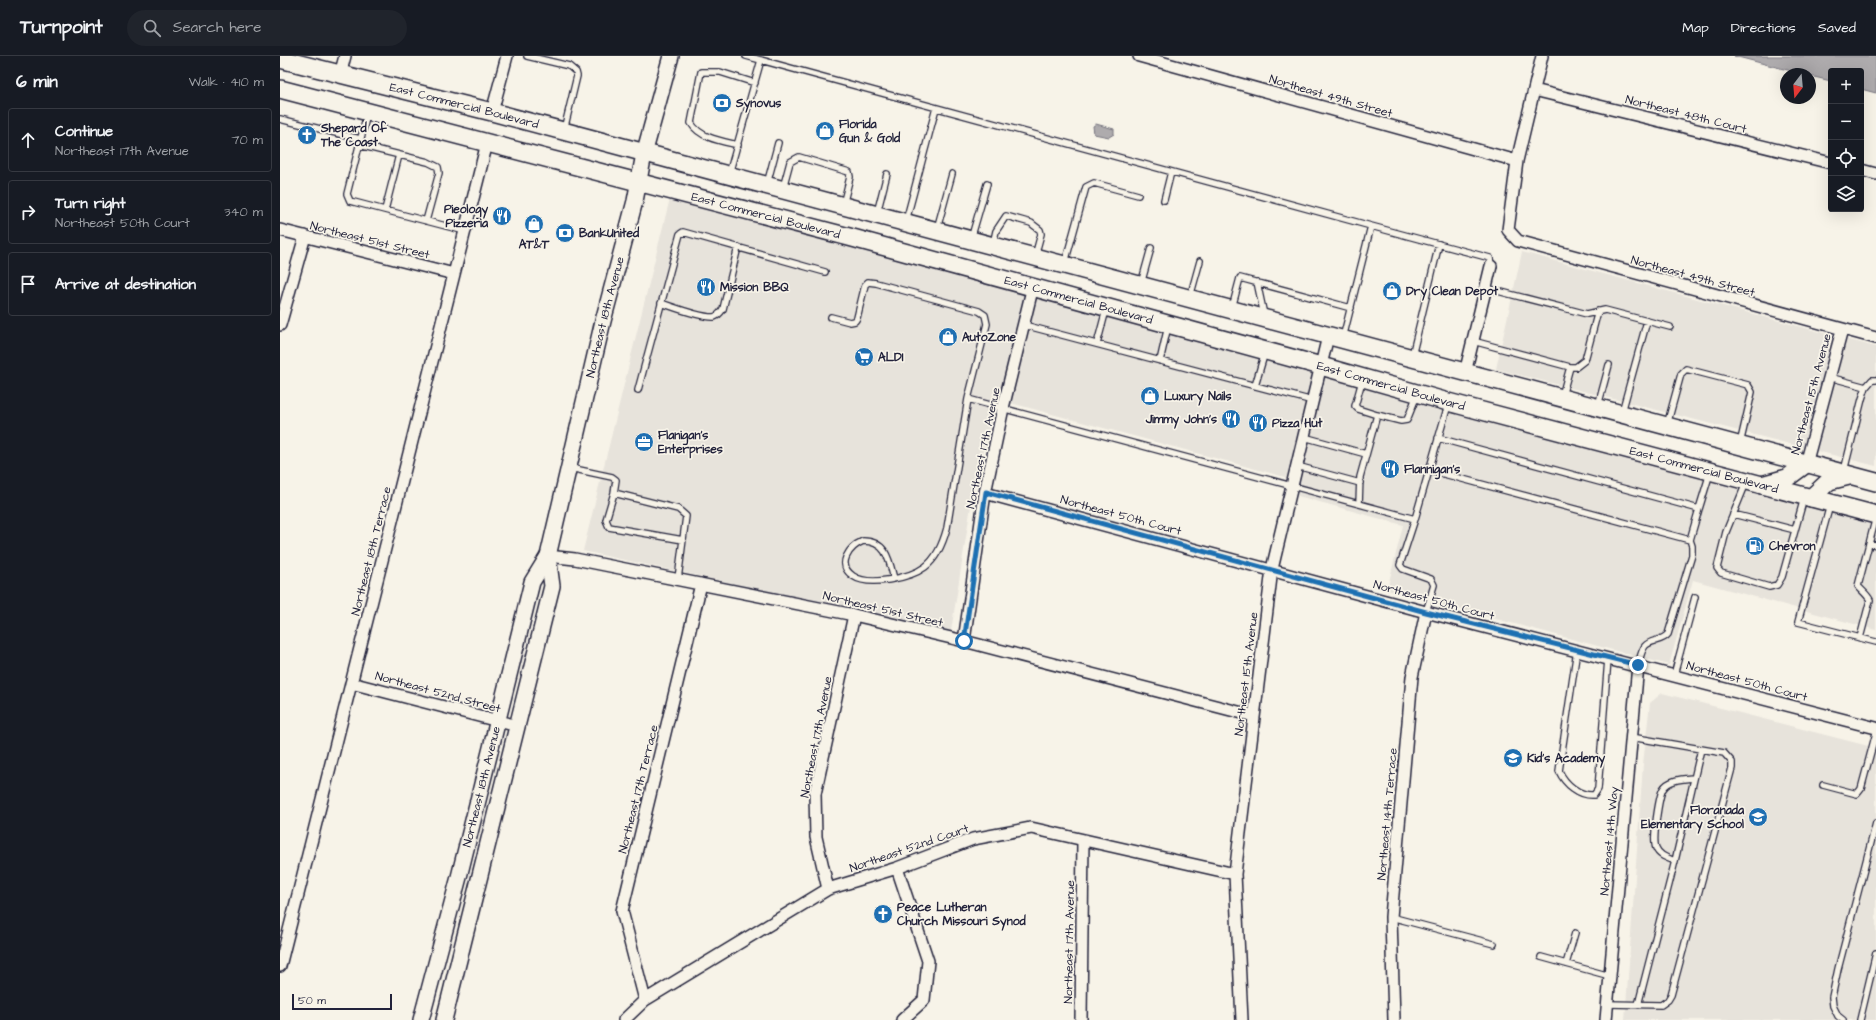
<!DOCTYPE html>
<html lang="en">
<head>
<meta charset="utf-8">
<style>
	:root { --surface:#171b24; --page:#20242c; --text:#f1f3f6; --muted:#9ea1a6; --line:#363941 }
	body { margin:0; font-family:"Architects Daughter",sans-serif; background:var(--page); color:var(--text) }
	.controls { position:absolute; right:12px; top:12px; display:grid; overflow:hidden; border-radius:4px; box-shadow:0 4px 16px #0002 }
	.controls button { width:36px; height:36px; display:grid; place-items:center; padding:0; border:0; border-bottom:1px solid var(--line); background:var(--surface); color:var(--text); font:20px sans-serif }
	.compass { position:absolute; left:1500px; top:12px; width:36px; height:36px; border-radius:50%; background:var(--surface); box-shadow:0 4px 16px #0002; rotate:196deg }
	.scale { position:absolute; left:12px; bottom:10px; width:100px; box-sizing:border-box; padding-left:4px; border:2px solid #22223b; border-top:0; font-size:11px; line-height:14px; white-space:nowrap; color:#22223b; -webkit-text-stroke:3px #f7f3e8; paint-order:stroke }
	.stop { position:absolute; width:12px; height:12px; margin:-9px; border:3px solid #1f6fb2; border-radius:50%; background:#fff }
	.stop.end { background:#1f6fb2; border-color:#fff; box-shadow:0 1px 4px #0008 }
	.list { margin:0; padding:0; list-style:none }
	h2 { display:flex; justify-content:space-between; align-items:center; height:52px; margin:0; padding:0 16px; font-size:17px }
	h2 small { font-size:13px; font-weight:400; color:var(--muted) }
	.list li { display:grid; grid-template-columns:26px 1fr auto; gap:12px; align-items:center; box-sizing:border-box; height:64px; margin:0 8px 8px; padding:0 8px; border:1px solid var(--line); border-radius:4px }
	.list b { display:block; font-size:15px; white-space:nowrap }
	.list p { margin:0; font-size:13px; white-space:nowrap; color:var(--muted) }
	.list em { font-size:13px; font-style:normal; color:var(--muted) }
	.icon { flex:none; width:22px; height:22px; fill:none; stroke:currentColor; stroke-width:2; stroke-linecap:round; stroke-linejoin:round }
	.map { position:relative; flex:none; width:1596px; height:964px; overflow:hidden }
	header { display:flex; align-items:center; gap:24px; box-sizing:border-box; height:56px; padding:0 20px; background:var(--surface); border-bottom:1px solid var(--line) }
	header strong { font-size:19px }
	nav { display:flex; gap:22px; margin-inline-start:auto; font-size:14px }
	.search { width:280px; height:36px; background:var(--page); display:flex; align-items:center; gap:10px; box-sizing:border-box; padding:0 14px; border-radius:22px; color:var(--muted); font-size:15px }
	main { display:flex }
	aside { flex:1; background:var(--surface) }
	.map>svg:first-child { display:block }
</style>
</head>
<body>
<header>
<strong>Turnpoint</strong>
<div class="search"><svg class="icon" aria-label="search" viewBox="0 0 24 24"><circle cx="10" cy="10" r="6"/><path d="M15 15l6 6"/></svg>Search here</div>
<nav><a>Map</a><a>Directions</a><a>Saved</a></nav>
</header>
<main>
<aside>
<h2>6 min<small>Walk · 410 m</small></h2>
<ul class="list">
<li><svg class="icon" aria-label="ahead" viewBox="0 0 24 24"><path d="M12 20V5M6 11l6-6 6 6"/></svg><div><b>Continue</b><p>Northeast 17th Avenue</p></div><em>70 m</em></li>
<li><svg class="icon" aria-label="right" viewBox="0 0 24 24"><path d="M7 20v-9h11M14 6l5 5-5 5"/></svg><div><b>Turn right</b><p>Northeast 50th Court</p></div><em>340 m</em></li>
<li><svg class="icon" aria-label="arrive" viewBox="0 0 24 24"><path d="M6 21V4h12l-3 4 3 4H6"/></svg><div><b>Arrive at destination</b></div></li>
</ul>
</aside>
<div class="map">
<svg width="1596" height="964" viewBox="0 0 1596 964">
	<rect width="100%" height="100%" fill="#f7f3e8"/>
	<filter id="ink" filterUnits="userSpaceOnUse"><feTurbulence type="fractalNoise" baseFrequency=".025" numOctaves="2"/><feDisplacementMap in="SourceGraphic" scale="8" xChannelSelector="R" yChannelSelector="G"/><feConvolveMatrix kernelMatrix="1 2 1 2 8 2 1 2 1" color-interpolation-filters="sRGB"/></filter>
	<g filter="url(#ink)">
		<path fill="#e7e3db" d="M 390,142 L 730,231 L 1596,466 L 1596,574 L 1413,524 L 1389,609 L 1107,534 L 1123,469 L 1018,440 L 1005,421 L 716,343 L 694,431 L 671,575 L 303,495 Z
			M 1242,196 L 1596,291 L 1596,410 L 1216,313 Z
			M 1382,637 L 1596,692 L 1596,964 L 1345,964 L 1363,708 L 1370,647 Z"/>
		<path fill="#aeabad" stroke="#76747f" d="M 1454,0 L 1596,0 L 1596,37 L 1581,33 L 1581,15 L 1551,15 L 1551,25 L 1530,20 L 1530,18 L 1523,18 Z
			M 816,68 L 834,73 L 834,78 L 829,81 L 814,78 L 813,70 Z"/>
		<g fill="none" stroke-linecap="round" stroke-linejoin="round">
			<g stroke="#22223b" stroke-width="8">
				<path id="lane" d="M 247,0 L 289,10 L 296,16 L 297,20 L 284,74
					M 466,0 L 1091,170
					M 87,58 L 67,138 L 70,145 L 185,175
					M 0,63 L 80,83
					M 79,89 L 148,106 L 158,111 L 159,117 L 146,165
					M 458,89 C 441,85 420,82 411,67 L 421,16 L 440,16 L 475,27
					M 449,118 L 481,4
					M 487,128 L 498,87
					M 503,132 L 510,106 L 519,101 L 569,116 L 570,121 L 563,149
					M 884,144 L 891,116
					M 105,154 L 119,99
					M 597,157 L 607,118
					M 626,165 L 656,52
					M 657,173 L 672,118
					M 691,183 L 707,128
					M 713,188 L 716,175 L 726,160 L 751,167 L 760,174 L 761,178 L 755,200
					M 785,207 L 806,131 L 814,127 L 858,139
					M 977,226 L 984,259
					M 861,228 L 871,192
					M 1206,232 L 1307,258 L 1325,254 L 1390,271
					M 910,241 L 920,205
					M 381,247 C 393,251 422,262 434,261 C 438,260 441,256 443,253 L 458,191
					M 952,252 L 960,222 L 1071,252
					M 551,261 L 570,266 L 575,265 L 577,262 L 585,229 L 588,226 L 596,227 L 699,255 L 705,259 L 707,268 L 688,343 L 1135,463 L 1168,349
					M 744,269 L 1033,345
					M 1063,282 L 1091,170 L 1210,202 L 1211,210
					M 1193,285 L 1290,311 L 1296,311 L 1305,304 L 1318,255
					M 817,288 L 826,254
					M 1132,300 L 1159,188
					M 880,305 L 888,270
					M 1549,321 L 1586,331
					M 975,330 L 985,296
					M 358,334 L 400,178 L 403,176 L 545,216
					M 1282,340 L 1290,311
					M 1318,350 L 1329,309
					M 1342,356 L 1367,265
					M 1097,359 L 1121,365 L 1127,364 L 1137,339
					M 1387,369 L 1401,318 L 1406,313 L 1468,329 L 1472,336 L 1460,388
					M 1024,381 L 1086,398
					M 1158,382 L 1419,453 L 1430,417
					M 1017,410 L 1080,427
					M 290,412 L 332,421 L 336,424 L 334,437 L 398,453 L 406,460 L 398,523
					M 1149,414 L 1410,484 L 1419,453
					M 1564,415 L 1582,343 L 1586,331 L 1592,324 L 1596,324
					M 1466,427 L 1446,476 L 1437,512 L 1441,517 L 1489,531 L 1497,529 L 1502,521 L 1524,442
					M 334,437 L 326,464 L 329,471 L 403,484
					M 1079,448 L 1080,421 L 1097,359 L 1078,353 L 1075,350 L 1082,325
					M 1550,449 L 1518,566 L 1596,586
					M 1453,458 L 1515,474
					M 1135,463 L 1120,509 L 1123,513 L 1151,523 L 1154,529 L 1146,556
					M 1589,487 L 1596,489
					M 614,523 C 609,503 606,485 583,485 C 569,491 556,509 573,520 C 589,531 630,522 645,511 C 657,502 663,487 667,472 L 688,343
					M 1580,582 L 1590,544 C 1587,538 1582,535 1578,530 L 1596,461
					M 1297,594 L 1279,715 C 1285,728 1299,740 1314,739 L 1318,733 L 1328,603
					M 1358,609 C 1360,603 1361,595 1365,590 C 1371,583 1382,586 1388,578 L 1412,499 L 1412,490 L 1410,484
					M 1394,619 L 1415,541
					M 1543,729 L 1577,738 L 1581,733 L 1596,677
					M 1395,805 C 1388,802 1379,800 1376,792 C 1372,784 1379,740 1383,733 C 1389,723 1404,723 1414,722
					M 1111,861 L 1214,888
					M 1261,901 L 1330,920
					M 1286,908 L 1295,877
					M 1327,948 L 1381,949 L 1388,944 L 1391,939 L 1452,712 L 1452,706 L 1444,697 L 1351,681
					M 1358,949 L 1395,805 L 1421,693
					M 1563,964 L 1558,960 L 1553,950 L 1552,941 L 1558,913 L 1596,767
					M 1580,964 L 1596,897"/>
			</g>
			<g stroke="#22223b" stroke-width="14">
				<path id="street" d="M 859,0 L 1237,105
					M 1262,0 L 1237,105 L 1228,174 L 1238,185 L 1596,282
					M 60,19 L 65,0
					M 1254,34 L 1551,107
					M 212,56 L 227,0
					M 1581,114 L 1596,118
					M 0,174 L 174,218
					M 0,269 L 25,180
					M 1185,317 L 1211,210
					M 1526,408 L 1562,274
					M 705,437 L 1146,556 L 1596,672
					M 268,500 L 295,503 L 574,559 L 684,585 L 974,660
					M 684,585 L 705,437 L 723,352 L 753,230
					M 71,627 L 238,670
					M 617,812 L 648,905 L 644,944 L 622,964
					M 548,833 L 536,781 L 535,738 L 574,559
					M 0,910 L 207,87
					M 365,944 L 342,855 L 421,528
					M 344,964 L 365,944 L 548,833 L 617,812 L 693,783 L 751,772 L 955,818
					M 801,964 L 803,784
					M 962,964 L 955,818 L 992,513 L 1048,280
					M 1114,964 L 1111,861 L 1132,621 L 1146,556
					M 1326,964 L 1358,609"/>
			</g>
			<g stroke="#22223b" stroke-width="18">
				<g id="secondary">
					<path id="s1" d="M 141,964 L 179,821 L 252,526 L 268,500 L 323,265 L 355,145 L 364,98 L 391,0"/>
					<path d="M 164,964 L 272,530 L 268,500"/>
				</g>
			</g>
			<g stroke="#22223b" stroke-width="20">
				<g id="primary">
					<path id="s2" d="M 0,3 L 212,56 L 1596,426"/>
					<path id="s3" d="M 0,33 L 569,181 L 1041,310 L 1168,346 L 1596,459"/>
					<path d="M 1482,429 L 1507,422 L 1526,408"/>
					<path d="M 1531,442 L 1549,425 L 1569,420"/>
				</g>
			</g>
			<use href="#lane" stroke="#f7f3e8" stroke-width="5.5"/>
			<use href="#street" stroke="#f7f3e8" stroke-width="11"/>
			<use href="#secondary" stroke="#f7f3e8" stroke-width="15"/>
			<use href="#primary" stroke="#f7f3e8" stroke-width="17"/>
		</g>
	</g>
	<g fill="none" stroke-linecap="round" stroke-linejoin="round" filter="url(#ink)">
		<path stroke="#1f6fb2" stroke-width="5" d="M 684,585 L 706,436 L 1146,556 L 1358,609"/>
	</g>
	<defs>
		<g id="bank-disc" transform="scale(1)"><circle r="9.5" fill="#1f6fb2" stroke="#f7f3e8"/><path d="M-6-4H6V4H-6ZM0-2.3a2.3 2.3 0 1 0 0 4.6a2.3 2.3 0 1 0 0-4.6Z" fill="#fff"/></g>
		<g id="shop-disc" transform="scale(1)"><circle r="9.5" fill="#1f6fb2" stroke="#f7f3e8"/><path d="M-5-2.5h2.3a2.7 3.5 0 0 1 5.4 0H5L5.5 6h-11ZM-1.5-2.5h3a1.5 2.3 0 0 0-3 0Z" fill="#fff"/></g>
		<g id="church-disc" transform="scale(1)"><circle r="9.5" fill="#1f6fb2" stroke="#f7f3e8"/><path d="M-1.2-6h2.4v3.5h3.3v2.4h-3.3V6h-2.4V-.1h-3.3v-2.4h3.3Z" fill="#fff"/></g>
		<g id="restaurant-disc" transform="scale(1)"><circle r="9.5" fill="#1f6fb2" stroke="#f7f3e8"/><path d="M-5-6h1v4h1v-4h1v4h1v-4h1v5L-1.5 .5V6h-2V.5L-5-1ZM5-6V6H3V1.5H1.5Q1.5-4 5-6Z" fill="#fff"/></g>
		<g id="supermarket-disc" transform="scale(1)"><circle r="9.5" fill="#1f6fb2" stroke="#f7f3e8"/><path d="M-6-5.5h2.5l.6 2H6L4.5 2H-2.5L-4.4-4H-6ZM-1.5 3.2a1.3 1.3 0 1 0 .1 0ZM3 3.2a1.3 1.3 0 1 0 .1 0Z" fill="#fff"/></g>
		<g id="office-disc" transform="scale(1)"><circle r="9.5" fill="#1f6fb2" stroke="#f7f3e8"/><path d="M-6-3h4V-5.5h4V-3h4V5H-6ZM-1-4.5V-3h2v-1.5ZM-6 0V1H6V0Z" fill="#fff"/></g>
		<g id="fuel-disc" transform="scale(1)"><circle r="9.5" fill="#1f6fb2" stroke="#f7f3e8"/><path d="M-5.5-6h7V0h2V4h1.3V-2.5L3-4.5l.8-.8L6-3V5H2.5V1h-1V6h-7ZM-4.2-4.7v3.2H.2V-4.7Z" fill="#fff"/></g>
		<g id="school-disc" transform="scale(1)"><circle r="9.5" fill="#1f6fb2" stroke="#f7f3e8"/><path d="M0-5L7-2L0 1L-7-2ZM-4 1L0 2.5L4 1V4Q0 6-4 4Z" fill="#fff"/></g>
	</defs>
	<g fill-rule="evenodd">
		<use href="#bank-disc" x="442" y="47"/>
		<use href="#shop-disc" x="545" y="75"/>
		<use href="#church-disc" x="27" y="79"/>
		<use href="#restaurant-disc" x="222" y="160"/>
		<use href="#shop-disc" x="254" y="168"/>
		<use href="#bank-disc" x="285" y="177"/>
		<use href="#restaurant-disc" x="426" y="231"/>
		<use href="#shop-disc" x="1112" y="235"/>
		<use href="#shop-disc" x="668" y="281"/>
		<use href="#supermarket-disc" x="584" y="301"/>
		<use href="#shop-disc" x="870" y="340"/>
		<use href="#restaurant-disc" x="951" y="363"/>
		<use href="#restaurant-disc" x="978" y="367"/>
		<use href="#office-disc" x="364" y="386"/>
		<use href="#restaurant-disc" x="1110" y="413"/>
		<use href="#fuel-disc" x="1475" y="490"/>
		<use href="#school-disc" x="1233" y="702"/>
		<use href="#school-disc" x="1478" y="761"/>
		<use href="#church-disc" x="603" y="858"/>
	</g>
	<g text-anchor="middle" stroke-width="3.5" stroke-linejoin="round" paint-order="stroke">
		<g font-size="12" fill="#22223b" stroke="#f7f3e8">
			<text transform="translate(1051 40) rotate(16)" y="4">Northeast 49th Street</text>
			<text dy="4" stroke="none"><textPath href="#s2" startOffset="190">East Commercial Boulevard</textPath></text>
			<text transform="translate(1406 58) rotate(14)" y="4">Northeast 48th Court</text>
			<text dy="4" stroke="none"><textPath href="#s3" startOffset="502">East Commercial Boulevard</textPath></text>
			<text transform="translate(90 184) rotate(14)" y="4">Northeast 51st Street</text>
			<text transform="translate(1413 220) rotate(15)" y="4">Northeast 49th Street</text>
			<text dy="4" stroke="none"><textPath href="#s3" startOffset="826">East Commercial Boulevard</textPath></text>
			<text dy="4" stroke="none"><textPath href="#s1" startOffset="728">Northeast 18th Avenue</textPath></text>
			<text dy="4" stroke="none"><textPath href="#s3" startOffset="1150">East Commercial Boulevard</textPath></text>
			<text transform="translate(1531 338) rotate(-75)" y="4">Northeast 15th Avenue</text>
			<text transform="translate(703 392) rotate(-78)" y="4">Northeast 17th Avenue</text>
			<text dy="4" stroke="none"><textPath href="#s3" startOffset="1474">East Commercial Boulevard</textPath></text>
			<text transform="translate(841 459) rotate(15)" y="4">Northeast 50th Court</text>
			<text transform="translate(91 495) rotate(-76)" y="4">Northeast 18th Terrace</text>
			<text transform="translate(1154 544) rotate(15)" y="4">Northeast 50th Court</text>
			<text transform="translate(603 553) rotate(13)" y="4">Northeast 51st Street</text>
			<text transform="translate(966 618) rotate(-83)" y="4">Northeast 15th Avenue</text>
			<text transform="translate(1467 625) rotate(15)" y="4">Northeast 50th Court</text>
			<text transform="translate(158 636) rotate(15)" y="4">Northeast 52nd Street</text>
			<text transform="translate(536 681) rotate(-79)" y="4">Northeast 17th Avenue</text>
			<text dy="4" stroke="none"><textPath href="#s1" startOffset="241">Northeast 18th Avenue</textPath></text>
			<text transform="translate(358 733) rotate(-76)" y="4">Northeast 17th Terrace</text>
			<text transform="translate(1107 758) rotate(-85)" y="4">Northeast 14th Terrace</text>
			<text transform="translate(1329 785) rotate(-85)" y="4">Northeast 14th Way</text>
			<text transform="translate(629 792) rotate(-19)" y="4">Northeast 52nd Court</text>
			<text transform="translate(789 886) rotate(-89)" y="4">Northeast 17th Avenue</text>
		</g>
		<g font-size="12" font-weight="bold" fill="#22223b" stroke="#f7f3e8" text-anchor="start">
			<text x="456" y="51">Synovus</text>
			<text x="559" y="72">Florida<tspan x="559" dy="14">Gun &amp; Gold</tspan></text>
			<text x="41" y="76">Shepard Of<tspan x="41" dy="14">The Coast</tspan></text>
			<text x="208" y="157" text-anchor="end">Pieology<tspan x="208" dy="14">Pizzeria</tspan></text>
			<text x="299" y="181">BankUnited</text>
			<text x="254" y="192" text-anchor="middle">AT&amp;T</text>
			<text x="440" y="235">Mission BBQ</text>
			<text x="1126" y="239">Dry Clean Depot</text>
			<text x="682" y="285">AutoZone</text>
			<text x="598" y="305">ALDI</text>
			<text x="884" y="344">Luxury Nails</text>
			<text x="937" y="367" text-anchor="end">Jimmy John's</text>
			<text x="992" y="371">Pizza Hut</text>
			<text x="378" y="383">Flanigan's<tspan x="378" dy="14">Enterprises</tspan></text>
			<text x="1124" y="417">Flannigan's</text>
			<text x="1489" y="494">Chevron</text>
			<text x="1247" y="706">Kid's Academy</text>
			<text x="1464" y="758" text-anchor="end">Floranada<tspan x="1464" dy="14">Elementary School</tspan></text>
			<text x="617" y="855">Peace Lutheran<tspan x="617" dy="14">Church Missouri Synod</tspan></text>
		</g>
	</g>
</svg>
<div class="controls">
<button>+</button>
<button>−</button>
<button><svg class="icon" aria-label="locate" viewBox="0 0 24 24"><circle cx="12" cy="12" r="6"/><path d="M12 2v4M12 18v4M2 12h4M18 12h4"/></svg></button>
<button><svg class="icon" aria-label="layers" viewBox="0 0 24 24"><path d="M12 4l9 5-9 5-9-5zM3 14l9 5 9-5"/></svg></button>
</div>
<svg class="compass" viewBox="-18 -18 36 36"><path d="M0-13l5 13h-10z" fill="#e53935"/><path d="M0 13l5-13h-10z" fill="#9ea1a6"/></svg>
<div class="scale">50 m</div>
<div class="stop" style="left:684px;top:585px"></div>
<div class="stop end" style="left:1358px;top:609px"></div>
</div>
</main>
</body>
</html>
